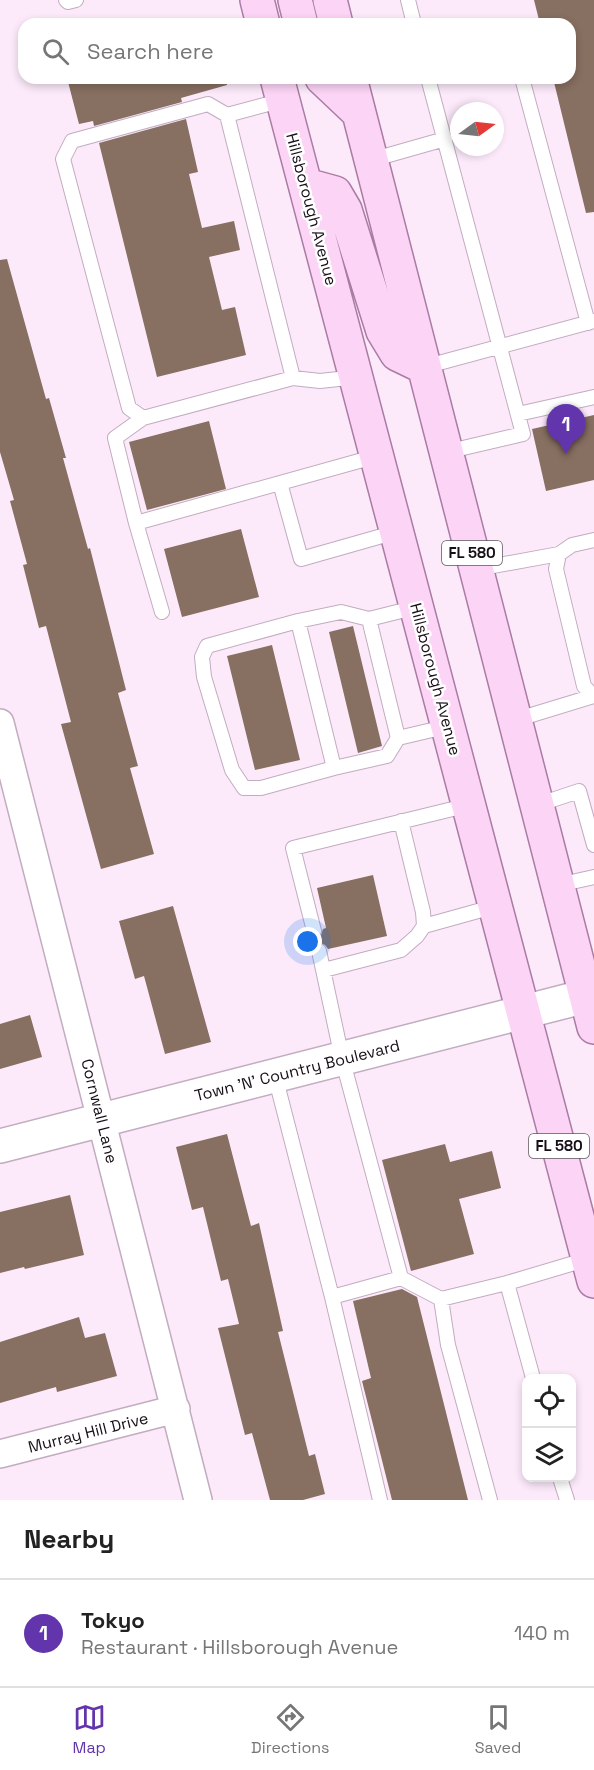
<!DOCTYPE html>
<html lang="en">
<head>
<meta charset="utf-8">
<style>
	:root { --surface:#fff; --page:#f2f2f2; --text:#222; --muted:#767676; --line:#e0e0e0; --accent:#6235ac }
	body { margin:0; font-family:"Space Grotesk",sans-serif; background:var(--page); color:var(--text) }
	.controls { position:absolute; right:18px; bottom:18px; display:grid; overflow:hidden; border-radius:12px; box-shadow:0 3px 9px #0003 }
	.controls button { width:54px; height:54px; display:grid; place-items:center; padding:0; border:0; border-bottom:2px solid var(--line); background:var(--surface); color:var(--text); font:30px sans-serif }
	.compass { position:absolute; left:450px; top:102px; width:54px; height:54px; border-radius:50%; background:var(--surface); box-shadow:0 3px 9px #0003; rotate:75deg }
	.you { position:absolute; left:308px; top:942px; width:21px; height:21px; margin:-15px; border:4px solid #fff; border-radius:50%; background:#1a73e8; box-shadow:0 0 0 9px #1a73e833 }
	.badge { display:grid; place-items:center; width:39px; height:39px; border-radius:50%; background:var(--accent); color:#fff; font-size:20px; font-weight:700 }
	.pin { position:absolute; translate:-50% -50px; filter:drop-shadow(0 2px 3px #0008) }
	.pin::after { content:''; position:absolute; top:32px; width:21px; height:18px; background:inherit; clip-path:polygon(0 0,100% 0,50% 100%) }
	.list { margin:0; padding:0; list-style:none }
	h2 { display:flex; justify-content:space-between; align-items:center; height:78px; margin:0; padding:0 24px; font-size:26px }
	h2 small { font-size:20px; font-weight:400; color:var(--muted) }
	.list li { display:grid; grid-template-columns:39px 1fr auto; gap:18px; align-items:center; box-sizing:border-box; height:108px; padding:0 24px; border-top:2px solid var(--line) }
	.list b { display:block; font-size:22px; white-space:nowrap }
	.list p { margin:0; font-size:20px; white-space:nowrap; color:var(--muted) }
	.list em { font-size:20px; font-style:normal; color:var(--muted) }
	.icon { flex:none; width:33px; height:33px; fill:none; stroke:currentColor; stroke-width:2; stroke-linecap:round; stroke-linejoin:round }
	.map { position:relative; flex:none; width:594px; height:1500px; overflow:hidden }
	.search { position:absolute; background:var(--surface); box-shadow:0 3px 9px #0003; left:18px; right:18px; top:18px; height:66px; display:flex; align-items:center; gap:15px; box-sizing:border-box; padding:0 21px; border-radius:18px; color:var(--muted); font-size:22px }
	.sheet { height:186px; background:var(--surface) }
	nav { display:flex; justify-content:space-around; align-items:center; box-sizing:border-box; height:84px; border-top:2px solid var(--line); background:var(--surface); font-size:16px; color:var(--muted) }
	nav a { display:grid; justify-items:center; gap:3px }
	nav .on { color:var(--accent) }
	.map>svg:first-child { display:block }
</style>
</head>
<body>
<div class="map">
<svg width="594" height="1500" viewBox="0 0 594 1500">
	<rect width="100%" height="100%" fill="#fceafb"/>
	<path fill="#876f61" d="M 534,0 L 594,0 L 594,212 L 586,213 L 553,78 L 570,78 L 570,24 L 540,24 Z
		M 67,78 L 226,78 L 227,85 L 181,98 L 182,102 L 94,126 L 93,121 L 79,124 Z
		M 186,119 L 198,172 L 189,174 L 202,228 L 234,221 L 240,250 L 209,257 L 222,310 L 235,307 L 246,355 L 157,377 L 99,143 Z
		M 7,259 L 46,399 L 49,398 L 66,458 L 63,458 L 88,549 L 90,548 L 126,690 L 118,693 L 138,766 L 130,768 L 154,854 L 101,869 L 61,724 L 71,722 L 46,626 L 39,628 L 23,565 L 27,564 L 10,501 L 14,500 L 0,452 L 0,260 Z
		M 594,415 L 594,480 L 546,491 L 532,429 Z
		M 209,421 L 226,489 L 147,510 L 129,442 Z
		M 241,529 L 259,597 L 182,617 L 164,549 Z
		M 353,626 L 382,746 L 358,753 L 329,632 Z
		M 272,645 L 300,760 L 255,770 L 227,656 Z
		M 373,875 L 387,936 L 328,949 L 325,945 L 318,942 L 311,948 L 308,938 L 316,940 L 320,938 L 323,929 L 326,928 L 317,888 Z
		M 173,906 L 211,1042 L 165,1054 L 144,976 L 135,979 L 119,921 Z
		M 30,1015 L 42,1057 L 0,1069 L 0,1024 Z
		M 227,1134 L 251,1226 L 259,1223 L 283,1331 L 278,1332 L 309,1456 L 315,1454 L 325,1494 L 303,1500 L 270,1500 L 252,1433 L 245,1435 L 218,1328 L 239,1324 L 228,1279 L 221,1281 L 203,1207 L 192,1210 L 176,1147 Z
		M 445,1144 L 450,1162 L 492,1151 L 501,1188 L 459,1199 L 474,1254 L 411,1271 L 382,1160 Z
		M 70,1195 L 84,1255 L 25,1269 L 24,1267 L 0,1273 L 0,1212 Z
		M 402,1289 L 417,1297 L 468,1500 L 392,1500 L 362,1381 L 371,1378 L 353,1301 Z
		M 79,1317 L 85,1338 L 105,1333 L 117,1376 L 57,1392 L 56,1387 L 0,1403 L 0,1342 Z"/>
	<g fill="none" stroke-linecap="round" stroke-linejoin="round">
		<g stroke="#c2acc0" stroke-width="16">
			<path id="lane" d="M 66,0 L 68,2 L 76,0
				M 408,0 L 414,24
				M 428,78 L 523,434 L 446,452
				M 522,78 L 588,323
				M 283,100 L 227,115 L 293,378 L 320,381 L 357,377
				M 227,115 L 208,104 L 72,141 L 63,159 L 129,408 L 143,418 L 293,378
				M 371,160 L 445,139
				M 424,367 L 594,321
				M 518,414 L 594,397
				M 143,418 L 115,438 L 136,523 L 377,456
				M 280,483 L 301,559 L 396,532
				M 136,523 L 162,612
				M 559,554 L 556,569 L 584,686 L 593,696
				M 477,569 L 559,554 L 572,545 L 594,540
				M 417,607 L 369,619 L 398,738 L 449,726
				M 369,619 L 341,612 L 298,621 L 334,768 L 387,756 L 398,738
				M 298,621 L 207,646 L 202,657 L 204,677 L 232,770 L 244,788 L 261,788 L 334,768
				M 515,720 L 594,696
				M 537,805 L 579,791 L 594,845
				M 558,885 L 594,877
				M 424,926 L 496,906
				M 314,931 L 293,848 L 469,805
				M 319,951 L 342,1058 L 401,1278 L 441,1299 L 507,1283
				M 324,970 L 401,950 L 417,936 L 424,926 L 423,912 L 401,821
				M 275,1076 L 332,1297 L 380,1500
				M 332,1297 L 401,1278
				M 441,1299 L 448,1345 L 490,1500
				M 533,1378 L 507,1283 L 588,1259
				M 560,1478 L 567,1500"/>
		</g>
		<g stroke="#c2acc0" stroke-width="30">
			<path id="street" d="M 0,723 L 198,1500
				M 0,1454 L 176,1409"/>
		</g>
		<g stroke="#c2acc0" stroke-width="36">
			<path id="secondary" d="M 0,1146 L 594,994"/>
		</g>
		<g stroke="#aa7ca4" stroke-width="36">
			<path id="primary" d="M 257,0 L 263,24
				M 295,0 L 301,24
				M 330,0 L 336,24
				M 277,78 L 594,1281
				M 322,78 L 359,113
				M 350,78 L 594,1027
				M 306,185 L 335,193 L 345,210 L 383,331 L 397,354 L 424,367"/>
		</g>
		<use href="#lane" stroke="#fff" stroke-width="14"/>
		<use href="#street" stroke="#fff" stroke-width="27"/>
		<use href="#secondary" stroke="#fff" stroke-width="33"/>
		<use href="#primary" stroke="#fcd4f6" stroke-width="33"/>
	</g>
	<g text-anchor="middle" stroke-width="5" stroke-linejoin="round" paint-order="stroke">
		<g fill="#fff" stroke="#5c575c" stroke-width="1.5">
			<rect x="442" y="541" width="60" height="24" rx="4.5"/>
			<rect x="529" y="1134" width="60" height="24" rx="4.5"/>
		</g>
		<g font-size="15" font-weight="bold" fill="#160f16">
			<text x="472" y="558">FL 580</text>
			<text x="559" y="1151">FL 580</text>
		</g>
		<g font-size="16" fill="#160f16" stroke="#fff">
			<text transform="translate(312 209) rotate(75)" y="6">Hillsborough Avenue</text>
			<text transform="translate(436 679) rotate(75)" y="6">Hillsborough Avenue</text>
			<text transform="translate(297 1070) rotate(-14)" y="6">Town 'N' Country Boulevard</text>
			<text transform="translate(100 1111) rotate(76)" y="6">Cornwall Lane</text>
			<text transform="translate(88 1432) rotate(-14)" y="6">Murray Hill Drive</text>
		</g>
	</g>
</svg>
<div class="controls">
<button><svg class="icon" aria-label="locate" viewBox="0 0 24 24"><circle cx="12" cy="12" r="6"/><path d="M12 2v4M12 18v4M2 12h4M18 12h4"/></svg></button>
<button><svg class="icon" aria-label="layers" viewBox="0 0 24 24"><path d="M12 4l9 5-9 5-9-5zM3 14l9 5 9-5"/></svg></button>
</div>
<svg class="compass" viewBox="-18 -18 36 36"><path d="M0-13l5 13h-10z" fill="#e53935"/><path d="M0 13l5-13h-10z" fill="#767676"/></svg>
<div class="you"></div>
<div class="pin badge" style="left:566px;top:454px">1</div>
<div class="search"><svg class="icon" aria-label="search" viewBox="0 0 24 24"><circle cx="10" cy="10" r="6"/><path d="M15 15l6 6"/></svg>Search here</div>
</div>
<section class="sheet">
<h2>Nearby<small></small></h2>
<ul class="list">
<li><span class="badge">1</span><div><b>Tokyo</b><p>Restaurant · Hillsborough Avenue</p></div><em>140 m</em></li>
</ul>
</section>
<nav>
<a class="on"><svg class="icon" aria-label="map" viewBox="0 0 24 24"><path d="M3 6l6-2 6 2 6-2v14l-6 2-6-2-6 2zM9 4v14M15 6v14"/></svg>Map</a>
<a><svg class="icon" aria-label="directions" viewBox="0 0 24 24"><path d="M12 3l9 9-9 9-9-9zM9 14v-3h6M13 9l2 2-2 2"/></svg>Directions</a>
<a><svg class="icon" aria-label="saved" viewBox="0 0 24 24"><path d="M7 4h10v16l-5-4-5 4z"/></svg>Saved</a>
</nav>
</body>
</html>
